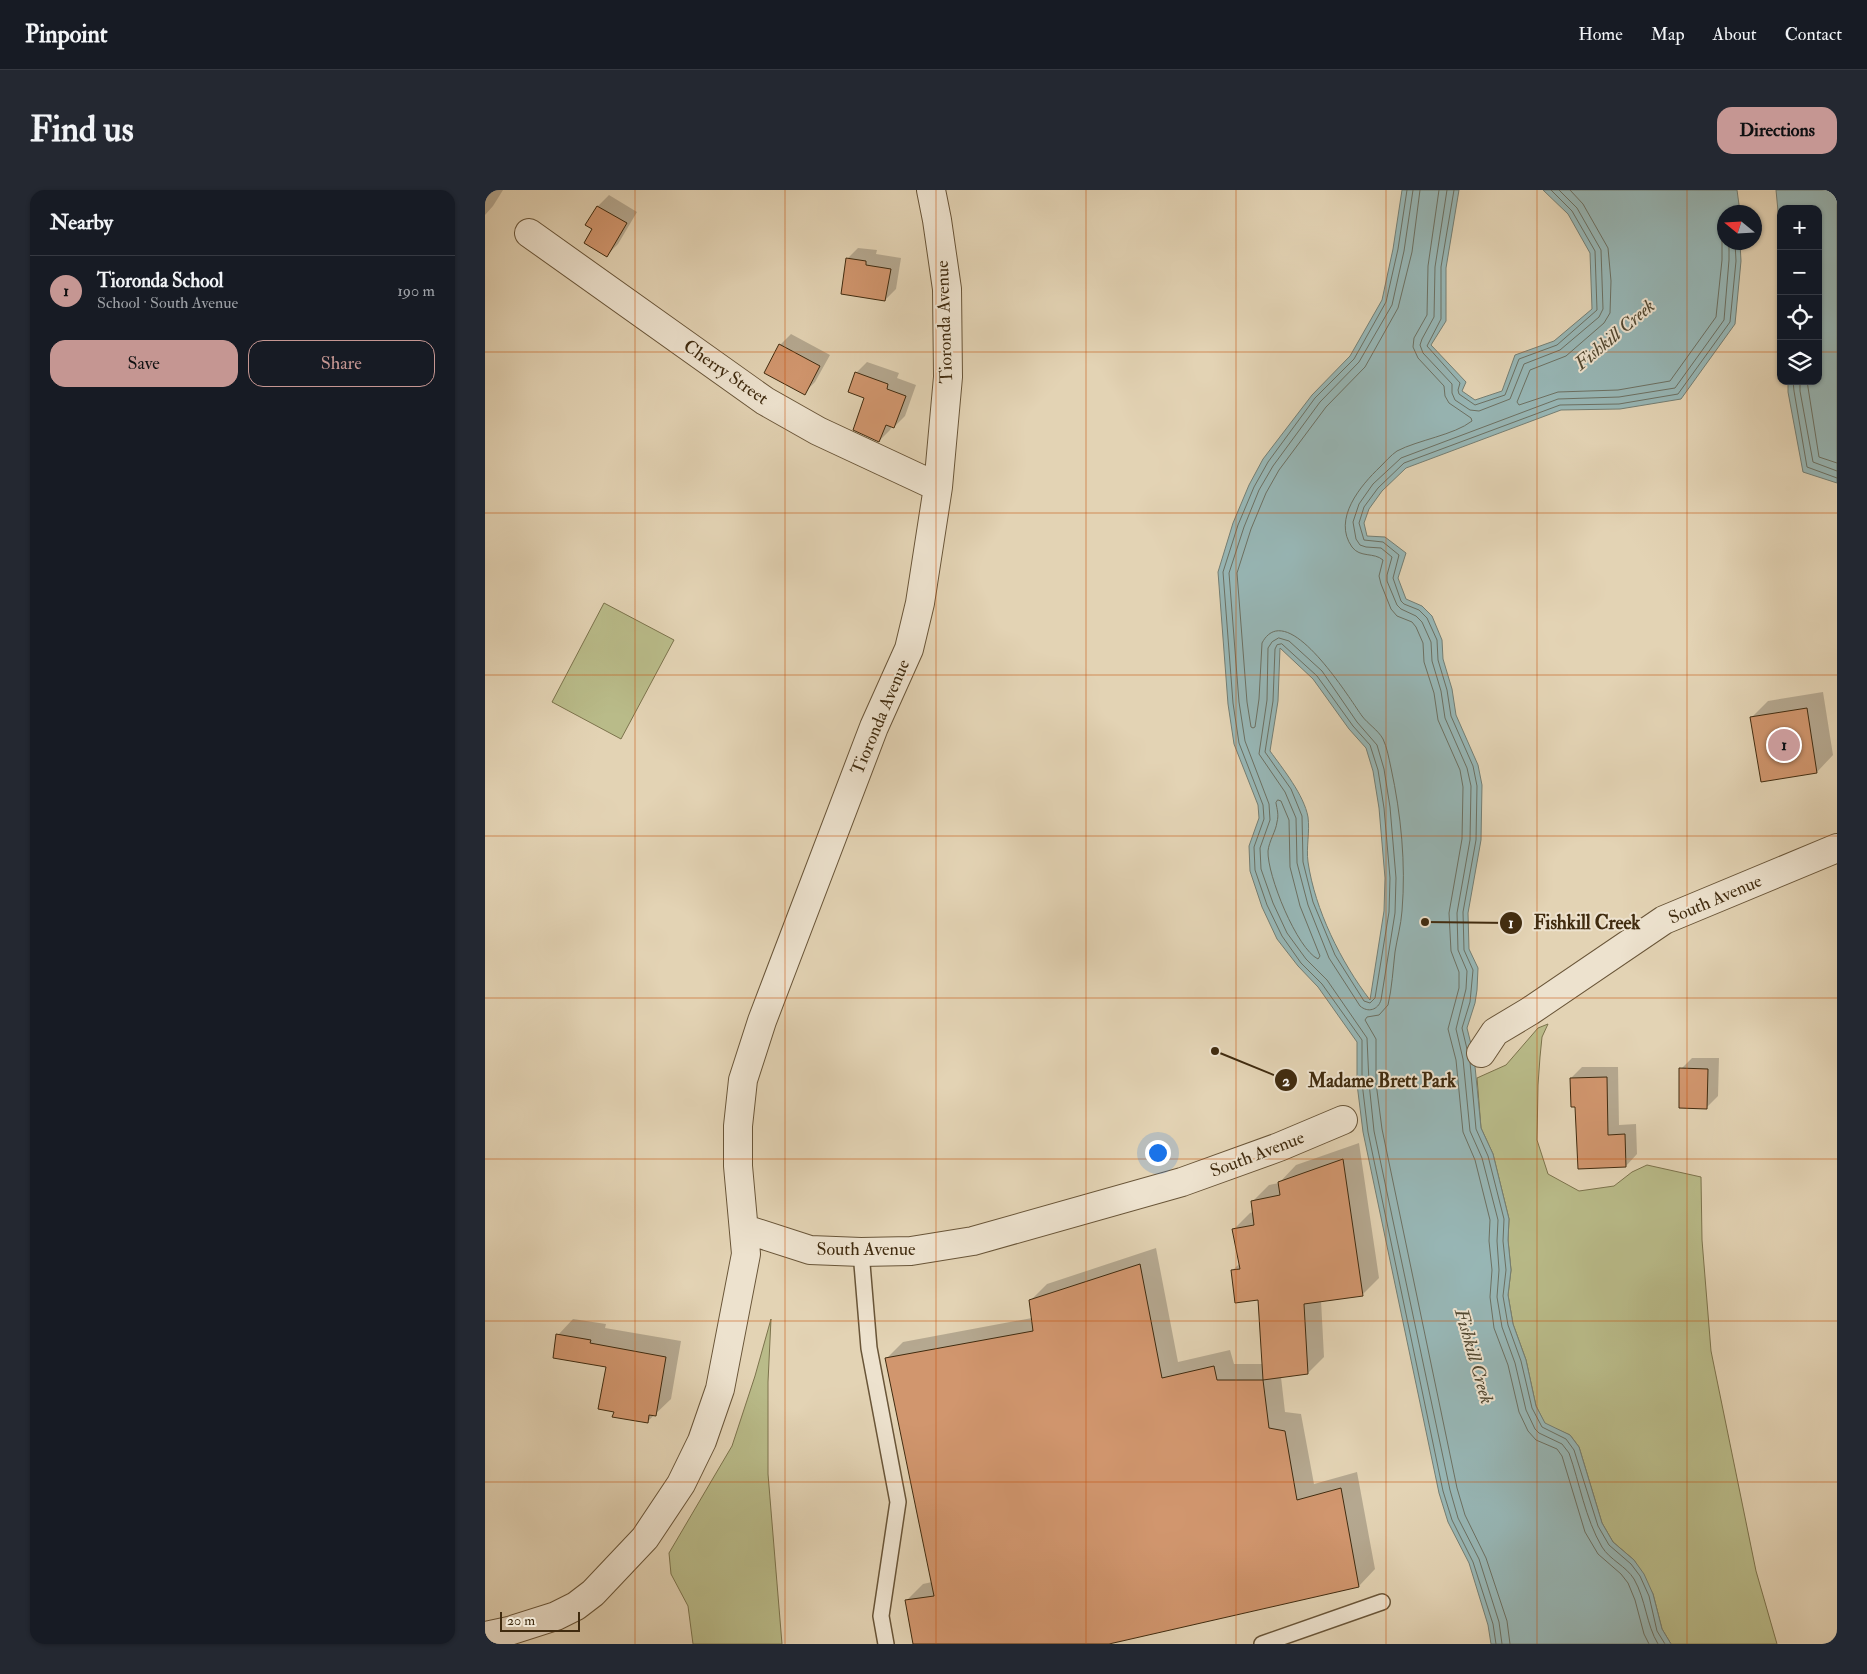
<!DOCTYPE html>
<html lang="en">
<head>
<meta charset="utf-8">
<style>
	:root { --surface:#171b24; --page:#242831; --text:#f1f3f6; --muted:#9ea1a6; --line:#363941; --accent:#c59692 }
	body { margin:0; font-family:"IM FELL Double Pica",serif; background:var(--page); color:var(--text) }
	.controls { position:absolute; right:15px; top:15px; display:grid; overflow:hidden; border-radius:10px; box-shadow:0 1px 4px #0004 }
	.controls button { width:45px; height:45px; display:grid; place-items:center; padding:0; border:0; border-bottom:1px solid var(--line); background:var(--surface); color:var(--text); font:25px sans-serif }
	.compass { position:absolute; left:1232px; top:15px; width:45px; height:45px; border-radius:50%; background:var(--surface); box-shadow:0 1px 4px #0004; rotate:288deg }
	.scale { position:absolute; left:15px; bottom:12px; width:80px; box-sizing:border-box; padding-left:5px; border:2px solid #402b0f; border-top:0; font-size:14px; line-height:18px; white-space:nowrap; color:#402b0f; -webkit-text-stroke:4px #ede2ce; paint-order:stroke }
	.you { position:absolute; left:672px; top:962px; width:18px; height:18px; margin:-12px; border:4px solid #fff; border-radius:50%; background:#1a73e8; box-shadow:0 0 0 8px #1a73e833 }
	.badge { display:grid; place-items:center; width:32px; height:32px; border-radius:50%; background:var(--accent); color:#111; font-size:16px; font-weight:700 }
	.pin { position:absolute; translate:-50% -50%; border:2px solid #fff; box-shadow:0 1px 5px #0006 }
	.list { margin:0; padding:0; list-style:none }
	h2 { display:flex; justify-content:space-between; align-items:center; height:65px; margin:0; padding:0 20px; font-size:21px }
	h2 small { font-size:16px; font-weight:400; color:var(--muted) }
	.list li { display:grid; grid-template-columns:32px 1fr auto; gap:15px; align-items:center; box-sizing:border-box; height:70px; padding:0 20px; border-top:1px solid var(--line) }
	.list b { display:block; font-size:19px; white-space:nowrap }
	.list p { margin:0; font-size:16px; white-space:nowrap; color:var(--muted) }
	.list em { font-size:16px; font-style:normal; color:var(--muted) }
	.actions { display:flex; gap:10px; padding:15px 20px }
	.actions a { flex:1; padding:11px 0; border:1px solid var(--accent); border-radius:15px; text-align:center; font-size:18px; color:var(--accent) }
	.actions .main { background:var(--accent); color:#111 }
	.icon { flex:none; width:28px; height:28px; fill:none; stroke:currentColor; stroke-width:2; stroke-linecap:round; stroke-linejoin:round }
	.map { position:relative; flex:none; width:1352px; height:1454px; overflow:hidden; border-radius:15px }
	header { display:flex; align-items:center; gap:30px; box-sizing:border-box; height:70px; padding:0 25px; background:var(--surface); border-bottom:1px solid var(--line) }
	header strong { font-size:24px }
	nav { display:flex; gap:28px; margin-inline-start:auto; font-size:18px }
	.intro { display:flex; align-items:center; justify-content:space-between; box-sizing:border-box; height:120px; padding:0 30px }
	h1 { margin:0; font-size:35px }
	.button { padding:12px 22px; border-radius:15px; background:var(--accent); color:#111; font-size:18px; font-weight:700 }
	main { display:flex; gap:30px; padding:0 30px }
	aside { flex:1; background:var(--surface); border-radius:15px; box-shadow:0 1px 4px #0004 }
	.map>svg:first-child { display:block }
</style>
</head>
<body>
<header>
<strong>Pinpoint</strong>
<nav><a>Home</a><a>Map</a><a>About</a><a>Contact</a></nav>
</header>
<div class="intro"><h1>Find us</h1><a class="button">Directions</a></div>
<main>
<aside>
<h2>Nearby<small></small></h2>
<ul class="list">
<li><span class="badge">1</span><div><b>Tioronda School</b><p>School · South Avenue</p></div><em>190 m</em></li>
</ul>
<div class="actions"><a class="main">Save</a><a>Share</a></div>
</aside>
<div class="map">
<svg width="1352" height="1454" viewBox="0 0 1352 1454">
	<rect width="100%" height="100%" fill="#e3d3b4"/>
	<filter id="stains"><feTurbulence type="fractalNoise" baseFrequency=".004" numOctaves="4"/><feColorMatrix values="0 0 0 0 .2 0 0 0 0 .09 0 0 0 0 .02 0 0 0 .5 -.17"/></filter>
	<radialGradient id="worn" r=".72"><stop offset=".6" stop-color="#630" stop-opacity="0"/><stop offset="1" stop-color="#630" stop-opacity=".3"/></radialGradient>
	<path fill="#b9bb89" stroke="#7c734c" d="M 119,413 L 189,450 L 136,549 L 67,512 Z
		M 1063,834 L 1057,847 L 1055,867 L 1053,895 L 1052,950 L 1063,984 L 1094,1001 L 1129,996 L 1147,982 L 1162,975 L 1216,987 L 1217,1050 L 1226,1161 L 1271,1381 L 1292,1454 L 1186,1454 L 1177,1439 L 1168,1404 L 1149,1370 L 1128,1352 L 1117,1333 L 1094,1257 L 1085,1245 L 1060,1234 L 1051,1216 L 1041,1170 L 1028,1134 L 1023,1105 L 1026,1080 L 1023,1050 L 1024,1029 L 1008,964 L 996,938 L 992,888 L 1021,875 L 1053,838 Z
		M 286,1129 L 283,1192 L 283,1284 L 297,1454 L 208,1454 L 203,1416 L 186,1384 L 184,1363 L 247,1256 L 270,1186 Z"/>
	<path fill="#97b6b5" stroke="#747e73" fill-rule="evenodd" d="M 917,0 L 974,0 L 961,78 L 961,131 L 946,155 L 981,192 L 977,201 L 990,210 L 1017,201 L 1030,165 L 1069,151 L 1107,119 L 1105,63 L 1083,24 L 1058,0 L 1252,0 L 1255,22 L 1240,22 L 1240,52 L 1255,53 L 1256,71 L 1250,134 L 1196,209 L 1135,219 L 1076,220 L 921,278 L 897,301 L 884,319 L 879,333 L 882,346 L 900,347 L 921,363 L 913,388 L 921,409 L 937,416 L 947,426 L 957,450 L 958,469 L 967,499 L 971,525 L 993,575 L 997,595 L 996,650 L 983,723 L 984,759 L 993,778 L 992,800 L 990,813 L 982,838 L 989,866 L 996,938 L 1008,964 L 1024,1029 L 1023,1050 L 1026,1080 L 1023,1105 L 1028,1134 L 1041,1170 L 1051,1216 L 1060,1233 L 1085,1245 L 1094,1257 L 1117,1333 L 1128,1352 L 1149,1370 L 1159,1384 L 1168,1404 L 1177,1439 L 1186,1454 L 1006,1454 L 1003,1435 L 984,1373 L 963,1332 L 954,1303 L 878,942 L 872,894 L 872,852 L 833,797 L 813,776 L 792,749 L 777,717 L 765,681 L 764,656 L 774,628 L 773,615 L 749,554 L 743,514 L 733,382 L 748,333 L 764,295 L 778,269 L 827,205 L 865,166 L 897,110 L 908,59 ZM 795,458 L 828,489 L 864,539 L 881,558 L 888,581 L 894,618 L 900,688 L 899,721 L 885,810 C 856,772 830,720 823,672 C 821,657 825,642 823,627 C 819,605 798,579 785,561 L 793,511 Z
		M 1291,0 L 1352,0 L 1352,293 L 1318,282 L 1303,202 L 1303,191 L 1333,191 L 1333,19 L 1296,19 L 1296,53 Z"/>
	<path fill="#0003" d="M 0,0 L 18,0 L 8,16 L 0,25 Z
		M 124,5 L 152,22 L 133,54 L 122,65 L 109,38 L 102,34 L 113,16 Z
		M 373,58 L 392,60 L 391,64 L 416,68 L 411,99 L 400,110 L 362,69 Z
		M 306,144 L 345,165 L 330,192 L 319,203 L 295,155 Z
		M 382,172 L 414,183 L 412,188 L 431,195 L 420,226 L 409,237 L 407,236 L 405,240 L 394,251 L 381,207 L 371,183 Z
		M 1338,502 L 1348,565 L 1332,582 L 1267,527 L 1283,511 Z
		M 1207,868 L 1234,868 L 1233,906 L 1222,917 L 1196,879 Z
		M 1097,877 L 1133,877 L 1134,935 L 1151,934 L 1152,964 L 1141,976 L 1091,916 L 1086,888 Z
		M 874,953 L 894,1088 L 877,1105 L 836,1110 L 839,1167 L 823,1183 L 796,1187 L 800,1222 L 816,1224 L 829,1294 L 872,1282 L 890,1379 L 874,1396 L 619,1454 L 429,1454 L 422,1410 L 438,1394 L 447,1392 L 401,1169 L 418,1152 L 547,1128 L 545,1111 L 562,1094 L 671,1058 L 693,1172 L 745,1160 L 749,1174 L 778,1174 L 774,1108 L 748,1080 L 755,1073 L 748,1040 L 765,1023 L 768,1022 L 767,1012 L 784,995 L 794,993 L 811,975 Z
		M 88,1129 L 121,1134 L 120,1138 L 196,1151 L 186,1209 L 162,1232 L 130,1221 L 122,1176 L 73,1145 Z"/>
	<g fill="none" stroke-linecap="round" stroke-linejoin="round">
		<path stroke="#6c7062" stroke-width="1" d="M 922,0 L 913,59 L 901,112 L 869,169 L 830,208 L 783,272 L 769,297 L 753,335 L 738,382 L 748,513 L 754,553 L 778,615 L 779,629 L 769,657 L 770,680 L 782,715 L 797,746 L 816,773 L 837,794 L 877,850 L 877,893 L 883,942 L 958,1301 L 967,1330 L 988,1372 L 1008,1434 L 1011,1454
			M 928,0 L 919,61 L 907,115 L 874,172 L 835,212 L 788,276 L 774,300 L 759,337 L 744,383 L 754,512 L 760,551 L 784,614 L 785,630 L 775,658 L 776,679 L 788,713 L 802,743 L 821,769 L 842,790 L 882,848 L 884,893 L 889,941 L 965,1300 L 973,1328 L 994,1369 L 1014,1432 L 1017,1454
			M 935,0 L 927,62 L 913,118 L 880,177 L 841,217 L 794,280 L 781,303 L 766,339 L 752,383 L 762,512 L 766,537 L 768,538 L 770,537 L 774,509 L 777,453 C 802,406 864,508 877,526 C 883,534 893,540 898,549 C 902,557 904,569 906,578 C 916,624 921,674 917,721 C 916,735 912,749 910,762 C 908,779 907,798 903,815 L 894,825 L 882,827 L 880,830 L 891,849 L 891,893 L 897,939 L 972,1298 L 980,1325 L 1001,1368 L 1022,1431 L 1025,1454
			M 954,0 L 943,76 L 942,125 L 929,148 L 928,157 L 933,168 L 959,196 L 960,206 L 964,213 L 986,228 L 987,231 C 969,245 933,250 912,261 C 906,265 900,272 895,277 C 876,295 847,329 867,357 C 875,368 889,362 898,370 L 894,386 L 896,394 L 906,419 L 912,426 L 927,432 L 931,437 L 938,453 L 939,472 L 949,503 L 953,530 L 975,580 L 978,597 L 977,649 L 964,723 L 966,761 L 974,782 L 974,798 L 963,839 L 971,870 L 978,942 L 990,970 L 1005,1030 L 1004,1051 L 1007,1080 L 1005,1107 L 1009,1138 L 1023,1175 L 1034,1222 L 1043,1241 L 1051,1250 L 1072,1259 L 1077,1266 L 1100,1342 L 1113,1364 L 1136,1384 L 1143,1393 L 1150,1410 L 1159,1444 L 1164,1454
			M 962,0 L 950,77 L 949,127 L 937,149 L 935,155 L 938,163 L 967,194 L 967,203 L 970,210 L 985,220 L 994,221 L 1025,209 L 1039,174 L 1075,160 L 1114,127 L 1118,119 L 1116,60 L 1092,18 L 1074,0
			M 969,0 L 956,77 L 956,129 L 942,156 L 975,193 L 973,200 L 974,204 L 990,215 L 1020,205 L 1034,169 L 1072,155 L 1112,120 L 1110,61 L 1087,21 L 1066,0
			M 1085,0 L 1098,14 L 1123,58 L 1126,91 L 1125,123 L 1119,133 L 1081,166 L 1045,180 L 1032,212 L 1034,215 L 1073,202 L 1133,200 L 1185,191 L 1231,127 L 1237,70 L 1237,51 L 1240,43
			M 1308,191 L 1309,201 L 1322,277 L 1352,288
			M 1315,191 L 1315,201 L 1328,272 L 1352,281
			M 1322,191 L 1334,267 L 1352,273
			M 794,448 L 804,451 L 837,481 L 872,532 L 892,555 L 899,579 L 905,617 L 911,688 L 910,723 L 896,810 C 893,820 883,823 875,816 L 844,768 L 823,715 L 812,673 L 811,628 L 800,602 L 774,564 L 782,510 L 783,458 L 787,452 Z
			M 797,454 L 832,486 L 868,536 L 885,555 L 893,580 L 899,618 L 905,688 L 904,722 L 890,808 L 885,813 L 879,811 L 850,765 L 828,712 L 818,672 L 817,626 L 806,599 L 780,562 L 788,511 L 790,459 L 792,455 Z
			M 793,610 L 796,611 L 804,630 L 805,677 L 815,716 L 835,766 L 833,769 C 812,759 782,685 783,661 C 784,651 791,641 792,632 C 794,625 792,619 791,613 Z
			M 982,859 L 977,838 L 985,812 L 988,780 L 979,760 L 978,722 L 991,650 L 992,596 L 988,576 L 966,526 L 962,500 L 953,470 L 952,450 L 942,428 L 934,420 L 919,414 L 916,411 L 908,388 L 914,365 L 898,352 L 879,350 L 874,333 L 879,317 L 893,298 L 919,273 L 1075,215 L 1134,214 L 1193,204 L 1245,132 L 1251,71 L 1250,52
			M 985,872 L 991,939 L 1003,966 L 1019,1029 L 1018,1051 L 1021,1080 L 1018,1106 L 1023,1135 L 1036,1171 L 1047,1218 L 1057,1237 L 1081,1249 L 1089,1260 L 1113,1336 L 1124,1355 L 1146,1374 L 1155,1386 L 1164,1406 L 1172,1441 L 1180,1454
			M 1173,1454 C 1161,1434 1161,1410 1149,1389 C 1141,1376 1125,1370 1117,1357 C 1100,1328 1095,1294 1084,1263 L 1077,1254 L 1054,1243 L 1050,1239 L 1041,1220 L 1030,1173 L 1017,1137 L 1012,1107 L 1014,1080 L 1012,1051 L 1013,1030 L 997,968 L 985,941 L 978,869 L 971,839 L 981,799 L 982,781 L 973,760 L 972,723 L 985,650 L 986,596 L 982,578 L 960,528 L 956,501 L 947,471 L 946,452 L 937,432 L 931,426 L 916,419 L 912,415 L 902,391 L 902,385 L 907,367 L 896,358 L 881,357 L 875,355 L 871,349 L 868,332 L 874,314 L 888,294 L 916,268 L 1073,209 L 1134,207 L 1190,198 L 1239,130 L 1244,70 L 1244,52"/>
	</g>
	<path fill="#d1966e" stroke="#402b0f" d="M 112,16 L 142,33 L 122,67 L 99,53 L 107,39 L 100,35 Z
		M 361,68 L 381,71 L 381,75 L 406,79 L 400,111 L 356,104 Z
		M 294,154 L 335,176 L 320,205 L 279,183 Z
		M 370,182 L 403,194 L 402,199 L 421,206 L 409,238 L 401,235 L 394,252 L 368,240 L 379,208 L 363,202 Z
		M 1322,518 L 1332,583 L 1276,592 L 1265,527 Z
		M 1194,878 L 1223,879 L 1222,919 L 1194,918 Z
		M 1122,887 L 1123,945 L 1140,944 L 1141,977 L 1093,979 L 1090,917 L 1086,917 L 1085,888 Z
		M 858,969 L 878,1106 L 819,1114 L 823,1184 L 778,1190 L 773,1110 L 750,1113 L 746,1080 L 755,1079 L 747,1039 L 769,1035 L 766,1011 L 795,1005 L 793,992 Z
		M 655,1074 L 677,1188 L 729,1176 L 732,1190 L 778,1190 L 784,1238 L 800,1241 L 812,1310 L 856,1298 L 874,1397 L 624,1454 L 428,1454 L 420,1410 L 449,1406 L 400,1168 L 548,1141 L 544,1110 Z
		M 71,1144 L 106,1150 L 105,1153 L 181,1167 L 171,1226 L 164,1225 L 163,1233 L 127,1227 L 129,1222 L 113,1219 L 121,1177 L 68,1168 Z"/>
	<g fill="none" stroke-linecap="round" stroke-linejoin="round">
		<g stroke="#695538" stroke-width="18">
			<path id="service" d="M 376,1062 L 384,1158 L 413,1312 L 396,1426 L 401,1454
				M 777,1454 L 897,1412"/>
		</g>
		<g stroke="#695538" stroke-width="30">
			<path id="minor" d="M 44,43 L 280,211 L 333,241 L 453,297
				M 996,863 L 1010,842 L 1045,821 L 1179,730 L 1352,658
				M 260,1039 L 325,1060 L 376,1062 L 426,1061 L 488,1051 L 697,992 L 794,957 L 858,930
				M 0,1446 L 24,1441 L 71,1426 L 91,1416 L 108,1403 L 160,1348 L 196,1294 L 217,1251 L 235,1199 L 261,1064 L 253,976 L 253,936 L 258,890 L 277,831 L 389,537 L 424,459 L 435,413 L 453,297 L 463,187 L 462,99 L 452,30 L 446,0"/>
		</g>
		<use href="#service" stroke="#ede2ce" stroke-width="15"/>
		<use href="#minor" stroke="#ede2ce" stroke-width="28"/>
	</g>
	<path fill="none" stroke="#c6500d" stroke-width="1" stroke-opacity="0.55" d="M 150,0 L 150,1454M 300,0 L 300,1454M 451,0 L 451,1454M 601,0 L 601,1454M 751,0 L 751,1454M 901,0 L 901,1454M 1052,0 L 1052,1454M 1202,0 L 1202,1454M 0,162 L 1296,162M 1333,162 L 1352,162M 0,323 L 1352,323M 0,485 L 1352,485M 0,646 L 1352,646M 0,808 L 1352,808M 0,969 L 1352,969M 0,1131 L 1352,1131M 0,1292 L 1352,1292"/>
	<g text-anchor="middle" stroke-width="4" stroke-linejoin="round" paint-order="stroke">
		<g font-size="18" fill="#402b0f" stroke="#ede2ce">
			<text transform="translate(459 132) rotate(-92)" y="6">Tioronda Avenue</text>
			<text transform="translate(241 182) rotate(35)" y="6">Cherry Street</text>
			<text transform="translate(395 527) rotate(-67)" y="6">Tioronda Avenue</text>
			<text transform="translate(1230 709) rotate(-23)" y="6">South Avenue</text>
			<text transform="translate(772 964) rotate(-21)" y="6">South Avenue</text>
			<text x="381" y="1065">South Avenue</text>
		</g>
		<g font-size="19" font-style="italic" fill="#514730" stroke="#ede2ce">
			<text transform="translate(1129 144) rotate(-40)" y="7">Fishkill Creek</text>
			<text transform="translate(990 1166) rotate(74)" y="7">Fishkill Creek</text>
		</g>
	</g>
	<path fill="none" stroke="#402b0f" stroke-width="2" d="M940 732L1026 733M730 861L801 890"/>
	<g fill="#402b0f" stroke="#ede2ce" stroke-width="2">
		<circle cx="940" cy="732" r="5"/>
		<circle cx="730" cy="861" r="5"/>
		<circle cx="1026" cy="733" r="12"/>
		<circle cx="801" cy="890" r="12"/>
	</g>
	<g font-size="15" text-anchor="middle" font-weight="bold" fill="#fff">
		<text x="1026" y="738">1</text>
		<text x="801" y="896">2</text>
	</g>
	<g font-size="19" text-anchor="middle" font-weight="bold" fill="#402b0f" stroke="#ede2ce" stroke-width="4" stroke-linejoin="round" paint-order="stroke">
		<text x="1102" y="739">Fishkill Creek</text>
		<text x="897" y="897">Madame Brett Park</text>
	</g>
	<rect width="100%" height="100%" filter="url(#stains)"/>
	<rect width="100%" height="100%" fill="url(#worn)"/>
</svg>
<div class="controls">
<button>+</button>
<button>−</button>
<button><svg class="icon" aria-label="locate" viewBox="0 0 24 24"><circle cx="12" cy="12" r="6"/><path d="M12 2v4M12 18v4M2 12h4M18 12h4"/></svg></button>
<button><svg class="icon" aria-label="layers" viewBox="0 0 24 24"><path d="M12 4l9 5-9 5-9-5zM3 14l9 5 9-5"/></svg></button>
</div>
<svg class="compass" viewBox="-18 -18 36 36"><path d="M0-13l5 13h-10z" fill="#e53935"/><path d="M0 13l5-13h-10z" fill="#9ea1a6"/></svg>
<div class="scale">20 m</div>
<div class="you"></div>
<div class="pin badge" style="left:1299px;top:555px">1</div>
</div>
</main>
</body>
</html>
